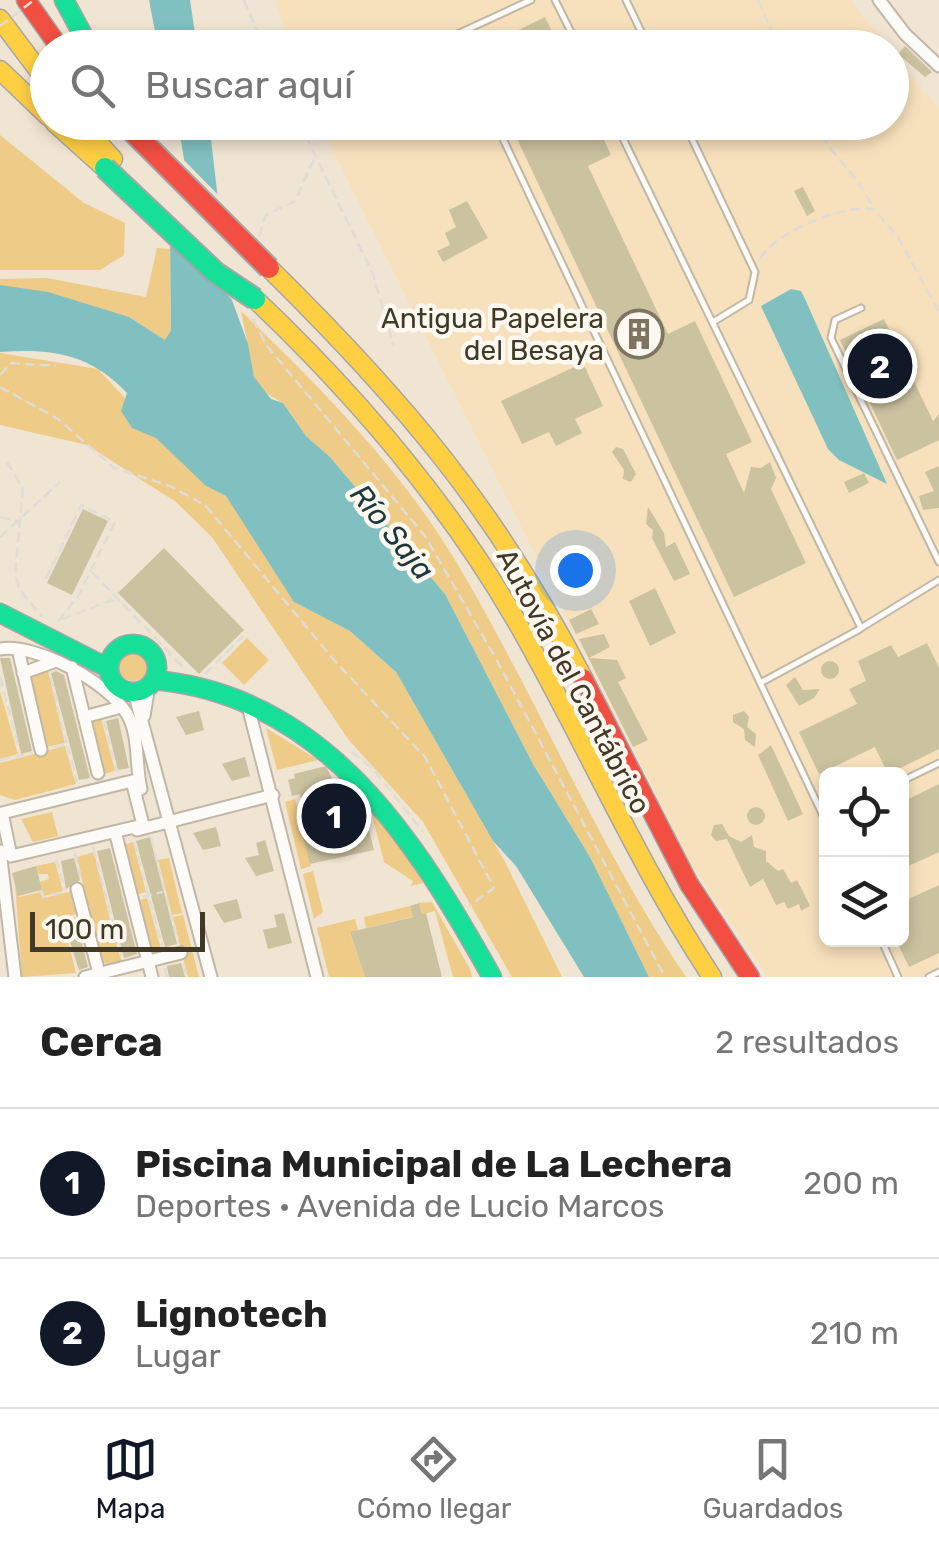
<!DOCTYPE html>
<html lang="es">
<head>
<meta charset="utf-8">
<style>
	:root { --surface:#fff; --page:#f2f2f2; --text:#222; --muted:#767676; --line:#e0e0e0; --accent:#111827 }
	body { margin:0; font-family:Rubik,sans-serif; background:var(--page); color:var(--text) }
	.controls { position:absolute; right:30px; bottom:30px; display:grid; overflow:hidden; border-radius:15px; box-shadow:0 5px 15px #0003 }
	.controls button { width:90px; height:90px; display:grid; place-items:center; padding:0; border:0; border-bottom:2px solid var(--line); background:var(--surface); color:var(--text); font:50px sans-serif }
	.scale { position:absolute; left:30px; bottom:25px; width:175px; box-sizing:border-box; padding-left:10px; border:5px solid #423826; border-top:0; font-size:28px; line-height:35px; white-space:nowrap; color:#423826; -webkit-text-stroke:8px #fdf8ef; paint-order:stroke }
	.you { position:absolute; left:575px; top:570px; width:35px; height:35px; margin:-25px; border:8px solid #fff; border-radius:50%; background:#1a73e8; box-shadow:0 0 0 15px #1a73e833 }
	.badge { display:grid; place-items:center; width:65px; height:65px; border-radius:50%; background:var(--accent); color:#fff; font-size:32px; font-weight:700 }
	.pin { position:absolute; translate:-50% -50%; border:5px solid #fff; box-shadow:0 2px 10px #0006 }
	.list { margin:0; padding:0; list-style:none }
	h2 { display:flex; justify-content:space-between; align-items:center; height:130px; margin:0; padding:0 40px; font-size:42px }
	h2 small { font-size:32px; font-weight:400; color:var(--muted) }
	.list li { display:grid; grid-template-columns:65px 1fr auto; gap:30px; align-items:center; box-sizing:border-box; height:150px; padding:0 40px; border-top:2px solid var(--line) }
	.list b { display:block; font-size:38px; white-space:nowrap }
	.list p { margin:0; font-size:32px; white-space:nowrap; color:var(--muted) }
	.list em { font-size:32px; font-style:normal; color:var(--muted) }
	.icon { flex:none; width:55px; height:55px; fill:none; stroke:currentColor; stroke-width:2; stroke-linecap:round; stroke-linejoin:round }
	.map { position:relative; flex:none; width:939px; height:977px; overflow:hidden }
	.search { position:absolute; background:var(--surface); box-shadow:0 5px 15px #0003; left:30px; right:30px; top:30px; height:110px; display:flex; align-items:center; gap:25px; box-sizing:border-box; padding:0 35px; border-radius:55px; color:var(--muted); font-size:38px }
	.sheet { height:430px; background:var(--surface) }
	nav { display:flex; justify-content:space-around; align-items:center; box-sizing:border-box; height:140px; border-top:2px solid var(--line); background:var(--surface); font-size:28px; color:var(--muted) }
	nav a { display:grid; justify-items:center; gap:5px }
	nav .on { color:var(--accent) }
	.map>svg:first-child { display:block }
</style>
</head>
<body>
<div class="map">
<svg width="939" height="977" viewBox="0 0 939 977">
	<rect width="100%" height="100%" fill="#f0e4d2"/>
	<path fill="#f7e1bd" fill-rule="evenodd" d="M 275,0 L 851,0 L 888,47 L 291,47 Z
		M 892,53 L 939,109 L 939,977 L 768,977 L 690,863 L 319,123 L 892,122 ZM 826,774 L 902,774 L 902,939 L 826,939 Z"/>
	<path fill="#eecb87" d="M 0,135 L 84,203 L 125,223 L 124,255 L 100,270 L 0,270 Z
		M 157,248 L 170,249 L 171,330 L 165,340 L 129,317 L 0,296 L 0,279 L 47,278 L 146,297 Z
		M 241,311 C 321,388 401,469 458,565 C 538,700 598,847 686,977 L 649,977 L 590,857 L 533,764 L 445,594 L 330,457 L 306,436 L 283,403 L 261,390 L 254,377 Z
		M 0,353 L 98,369 L 206,486 L 226,496 L 238,511 L 294,602 L 350,631 L 396,672 L 505,862 L 562,977 L 512,977 L 423,822 L 348,739 L 212,537 L 176,502 L 87,445 L 0,425 Z
		M 247,638 L 269,660 L 244,685 L 222,663 Z
		M118 666a15 15 0 1 1 30 0a15 15 0 1 1-30 0Z
		M 48,671 L 65,743 L 46,747 L 30,677 Z
		M 0,691 L 18,754 L 0,759 Z
		M 101,718 L 115,771 L 103,774 L 91,723 Z
		M 266,728 L 318,760 L 277,770 Z
		M 65,746 L 76,784 L 15,800 L 0,795 L 0,763 Z
		M 348,781 L 392,831 L 423,883 L 411,886 L 413,881 L 384,862 L 370,807 L 358,795 L 351,796 Z
		M 295,799 L 311,866 L 301,869 L 285,802 Z
		M 52,812 L 58,836 L 33,842 L 21,819 Z
		M 133,842 L 146,892 L 136,895 L 124,845 Z
		M 94,852 L 113,932 L 95,937 L 77,857 Z
		M 169,858 L 182,913 L 172,915 L 158,860 Z
		M 55,862 L 63,891 L 44,896 L 40,882 L 49,879 L 48,874 L 38,874 L 36,866 Z
		M 313,871 L 323,912 L 314,919 L 303,874 Z
		M 15,883 L 19,897 L 41,892 L 43,898 L 73,891 L 80,913 L 62,918 L 76,973 L 22,977 Z
		M 147,898 L 161,949 L 151,952 L 138,901 Z
		M 432,902 L 470,969 L 472,977 L 453,977 L 435,911 L 366,928 L 364,917 L 410,906 L 413,915 L 422,913 L 419,903 Z
		M 183,915 L 199,977 L 188,977 L 173,917 Z
		M 355,919 L 358,930 L 350,933 L 365,977 L 329,977 L 317,928 Z
		M 113,934 L 122,962 L 109,965 L 101,961 L 95,939 Z"/>
	<path fill="#81c0c0" d="M 149,0 L 190,0 L 197,47 L 158,47 Z
		M 178,123 L 209,123 L 229,292 L 248,344 L 254,377 L 271,399 L 283,403 L 306,436 L 330,457 L 445,594 L 533,764 L 590,857 L 649,977 L 584,977 L 516,866 L 493,841 L 396,672 L 350,631 L 294,602 L 226,496 L 206,486 L 156,438 L 132,428 L 121,411 L 127,393 C 91,354 51,348 0,352 L 0,285 L 48,292 L 129,317 L 165,340 L 171,330 L 170,238 L 186,171 Z
		M 791,289 L 801,291 L 806,301 L 887,484 L 839,460 L 828,449 L 761,306 Z"/>
	<path fill="#f0e4d2" d="M 179,155 L 227,204 L 231,275 L 238,305 L 165,238 L 168,202 L 180,170 Z"/>
	<path fill="#cbc2a0" d="M 545,17 L 560,48 L 482,48 Z
		M 905,46 L 932,72 L 925,77 L 898,54 Z
		M 509,122 L 596,122 L 611,155 L 588,166 L 668,334 L 695,321 L 752,442 L 726,454 L 744,493 L 751,467 L 761,468 L 770,462 L 776,478 L 771,489 L 806,563 L 734,597 Z
		M 803,187 L 815,211 L 807,216 L 794,191 Z
		M 467,201 L 488,238 L 443,262 L 437,251 L 450,245 L 445,233 L 456,227 L 449,210 Z
		M 884,319 L 933,421 L 939,414 L 939,440 L 897,460 L 840,340 Z
		M 583,363 L 603,406 L 575,419 L 582,433 L 556,446 L 549,432 L 522,444 L 501,401 Z
		M 616,447 L 623,449 L 636,474 L 631,482 L 623,479 L 624,470 L 612,452 Z
		M 939,466 L 939,508 L 923,510 L 919,496 L 934,491 L 925,472 Z
		M 864,473 L 869,483 L 849,493 L 844,482 Z
		M 648,507 L 664,533 L 666,547 L 675,542 L 690,574 L 674,581 L 652,538 L 653,530 L 646,524 Z
		M 83,509 L 108,521 L 72,595 L 47,583 Z
		M 164,548 L 244,630 L 199,674 L 118,593 Z
		M 655,588 L 676,633 L 650,646 L 629,601 Z
		M 591,609 L 599,624 L 576,634 L 569,620 Z
		M 604,634 L 610,647 L 589,658 L 617,660 L 626,678 L 618,682 L 648,740 L 633,747 L 579,639 Z
		M 927,643 L 939,668 L 939,749 L 888,774 L 875,747 L 819,774 L 799,732 L 857,704 L 849,689 L 866,681 L 858,661 L 891,645 L 898,657 Z
		M 0,658 L 10,658 L 32,751 L 21,754 Z
		M821 670a9 9 0 1 1 18 0a9 9 0 1 1-18 0Z
		M 56,671 L 64,675 L 90,778 L 79,780 L 51,673 Z
		M 795,677 L 803,690 L 820,689 L 814,698 L 799,706 L 786,685 Z
		M 199,711 L 204,730 L 186,735 L 176,717 Z
		M 744,711 L 749,717 L 747,727 L 756,734 L 755,747 L 745,740 L 744,729 L 733,722 L 733,715 Z
		M 118,718 L 129,768 L 118,770 L 106,721 Z
		M 771,745 L 803,814 L 788,821 L 758,755 Z
		M 245,757 L 250,776 L 232,781 L 222,764 Z
		M 326,766 L 335,784 L 346,786 L 352,809 L 363,806 L 374,850 L 310,864 L 299,822 L 305,815 L 300,794 L 292,796 L 288,780 L 295,778 L 294,774 Z
		M 939,784 L 939,852 L 902,869 L 902,802 Z
		M747 816a9 9 0 1 1 18 0a9 9 0 1 1-18 0Z
		M 722,824 L 729,836 L 741,842 L 752,835 L 754,847 L 766,851 L 766,861 L 778,871 L 783,869 L 791,883 L 797,880 L 810,906 L 801,911 L 799,904 L 788,909 L 784,902 L 776,905 L 763,879 L 750,887 L 727,839 L 716,841 L 711,835 L 714,825 Z
		M 216,827 L 221,846 L 203,850 L 193,833 Z
		M 150,837 L 177,944 L 165,947 L 136,841 Z
		M 265,840 L 274,871 L 256,876 L 245,858 L 259,855 L 256,843 Z
		M 110,848 L 137,954 L 124,958 L 97,851 Z
		M 74,858 L 80,880 L 66,889 L 61,861 Z
		M 36,866 L 42,890 L 18,896 L 12,873 Z
		M 939,885 L 939,953 L 909,967 L 896,940 L 902,940 L 902,902 Z
		M 237,899 L 242,918 L 224,923 L 213,905 Z
		M 419,903 L 422,914 L 426,913 L 442,977 L 365,977 L 350,932 L 413,917 L 410,906 Z
		M 284,913 L 292,943 L 268,949 L 263,930 L 277,927 L 274,915 Z
		M 75,917 L 88,967 L 79,970 L 65,926 L 65,919 Z
		M 181,963 L 185,977 L 169,977 L 167,966 Z"/>
	<g fill="none" stroke-linecap="round" stroke-linejoin="round">
		<g stroke="#c1b7a7" stroke-width="9">
			<path id="lane" d="M 555,0 L 579,48
				M 626,0 L 649,48
				M 458,48 L 453,36 L 531,0
				M 495,122 L 826,822
				M 615,122 L 861,628 L 939,580
				M 684,122 L 755,272 L 749,300 L 713,322
				M 861,308 L 835,320 L 831,338 L 939,562
				M 762,682 L 860,629
				M 902,781 L 939,763
				M 881,939 L 898,977
				M 929,977 L 939,972"/>
		</g>
		<g stroke="#c1b7a7" stroke-width="15">
			<path id="street" d="M 879,0 L 905,34 L 939,66
				M 0,649 C 36,643 108,682 127,714 C 140,736 135,765 141,789
				M 18,649 L 41,750
				M 72,667 L 98,773
				M 23,673 L 56,661
				M 134,692 L 211,977
				M 248,706 L 317,977
				M 144,716 L 149,686
				M 84,717 L 121,707
				M 132,781 L 143,825 L 11,856 L 2,813 Z
				M 137,830 L 273,795
				M 116,835 L 152,977
				M 0,851 L 15,977
				M 77,889 L 99,973
				M 85,977 L 181,953"/>
		</g>
		<g stroke="#a5a5a8" stroke-width="21">
			<path id="fast" d="M 64,0 L 90,48
				M 0,613 L 108,668
				M109 668a24 24 0 1 1 48 0a24 24 0 1 1-48 0Z
				M 154,680 C 325,695 416,841 492,977"/>
		</g>
		<g stroke="#a5a5a8" stroke-width="21">
			<path id="slow" d="M 0,19 L 48,83
				M 0,70 L 48,116
				M 54,122 L 105,168
				M 79,122 L 113,159
				M 269,268 C 403,400 496,509 583,678
				M 255,299 C 355,394 444,497 514,617 C 583,736 636,862 712,977"/>
		</g>
		<g stroke="#a5a5a8" stroke-width="21">
			<path id="jam" d="M 26,0 L 60,48
				M 583,678 L 689,884 L 750,977"/>
		</g>
		<path stroke="#e0dcd6" stroke-width="2.5" stroke-dasharray="10 5" stroke-linecap="butt" d="M 244,0 L 264,48
			M 758,0 L 779,48
			M 299,122 L 373,274 L 393,345
			M 815,122 C 829,156 859,174 873,208
			M 259,236 L 266,215 L 295,201 L 315,157
			M 760,259 C 774,232 844,204 874,209 L 899,239 L 939,312
			M 253,319 L 267,346 L 425,536 L 495,657 L 665,977
			M 0,375 L 11,363 L 56,366
			M 0,387 L 58,419 L 113,467 L 172,487 L 205,505 L 334,660 L 425,757 L 494,888 L 469,906
			M 7,462 L 23,489 L 15,574 L 20,590 L 42,617
			M 0,517 L 17,521
			M 0,537 L 60,482
			M 92,572 L 186,670
			M 46,579 L 81,505 L 115,522 L 78,596 L 57,623
			M 62,619 L 115,599
			M 205,674 L 243,636
			M 0,677 L 20,753
			M 51,677 L 66,743
			M 104,721 L 117,772
			M 54,747 L 67,744 L 77,782
			M 352,752 L 375,771 L 423,832
			M 0,760 L 32,753
			M 151,838 L 178,942
			M 134,842 L 162,946
			M 93,847 L 121,955
			M 75,853 L 81,879
			M 56,859 L 65,890
			M 41,891 L 43,897 L 65,892
			M 142,897 L 163,892
			M 183,964 L 187,977
			M 165,968 L 167,977"/>
		<use href="#lane" stroke="#fdfbf8" stroke-width="5"/>
		<use href="#street" stroke="#fdfbf8" stroke-width="11"/>
		<use href="#fast" stroke="#16e098" stroke-width="18"/>
		<use href="#slow" stroke="#ffcf43" stroke-width="18"/>
		<use href="#jam" stroke="#f24e42" stroke-width="18"/>
		<g stroke="#a5a5a8" stroke-width="24" stroke-linecap="butt">
			<path id="fast-bridge" d="M 105,168 L 216,273 L 255,299"/>
		</g>
		<g stroke="#a5a5a8" stroke-width="24" stroke-linecap="butt">
			<path id="jam-bridge" d="M 123,122 L 269,268"/>
		</g>
		<path stroke="#e0dcd6" stroke-width="2.5" stroke-dasharray="10 5" stroke-linecap="butt" d="M 0,26 L 34,0"/>
		<use href="#fast-bridge" stroke="#16e098" stroke-width="20"/>
		<use href="#jam-bridge" stroke="#f24e42" stroke-width="20"/>
	</g>
	<defs>
		<g id="building-ring" transform="scale(2.5)"><circle r="9.5" fill="#fdf8ef" stroke="#7f7462" stroke-width="1.5"/><path d="M-4-6H4V6H1V3H-1V6H-4ZM-2.5-4.3h1.7v1.8h-1.7ZM.8-4.3h1.7v1.8H.8ZM-2.5-1h1.7V.8h-1.7ZM.8-1h1.7V.8H.8Z" fill="#7f7462"/></g>
	</defs>
	<g fill-rule="evenodd">
		<use href="#building-ring" x="639" y="334"/>
	</g>
	<g text-anchor="middle" stroke-width="9" stroke-linejoin="round" paint-order="stroke">
		<g font-size="28" fill="#423826" stroke="#fdf8ef" text-anchor="end">
			<text x="604" y="328">Antigua Papelera<tspan x="604" dy="32">del Besaya</tspan></text>
		</g>
		<g font-size="28" fill="#423826" stroke="#fdf8ef">
			<text transform="translate(574 681) rotate(62)" y="10">Autovía del Cantábrico</text>
		</g>
		<g font-size="30" font-style="italic" fill="#1b393b" stroke="#fdf8ef">
			<text transform="translate(392 532) rotate(51)" y="10">Río Saja</text>
		</g>
	</g>
</svg>
<div class="controls">
<button><svg class="icon" aria-label="locate" viewBox="0 0 24 24"><circle cx="12" cy="12" r="6"/><path d="M12 2v4M12 18v4M2 12h4M18 12h4"/></svg></button>
<button><svg class="icon" aria-label="layers" viewBox="0 0 24 24"><path d="M12 4l9 5-9 5-9-5zM3 14l9 5 9-5"/></svg></button>
</div>
<div class="scale">100 m</div>
<div class="you"></div>
<div class="pin badge" style="left:334px;top:816px">1</div>
<div class="pin badge" style="left:880px;top:366px">2</div>
<div class="search"><svg class="icon" aria-label="search" viewBox="0 0 24 24"><circle cx="10" cy="10" r="6"/><path d="M15 15l6 6"/></svg>Buscar aquí</div>
</div>
<section class="sheet">
<h2>Cerca<small>2 resultados</small></h2>
<ul class="list">
<li><span class="badge">1</span><div><b>Piscina Municipal de La Lechera</b><p>Deportes · Avenida de Lucio Marcos</p></div><em>200 m</em></li>
<li><span class="badge">2</span><div><b>Lignotech</b><p>Lugar</p></div><em>210 m</em></li>
</ul>
</section>
<nav>
<a class="on"><svg class="icon" aria-label="map" viewBox="0 0 24 24"><path d="M3 6l6-2 6 2 6-2v14l-6 2-6-2-6 2zM9 4v14M15 6v14"/></svg>Mapa</a>
<a><svg class="icon" aria-label="directions" viewBox="0 0 24 24"><path d="M12 3l9 9-9 9-9-9zM9 14v-3h6M13 9l2 2-2 2"/></svg>Cómo llegar</a>
<a><svg class="icon" aria-label="saved" viewBox="0 0 24 24"><path d="M7 4h10v16l-5-4-5 4z"/></svg>Guardados</a>
</nav>
</body>
</html>
